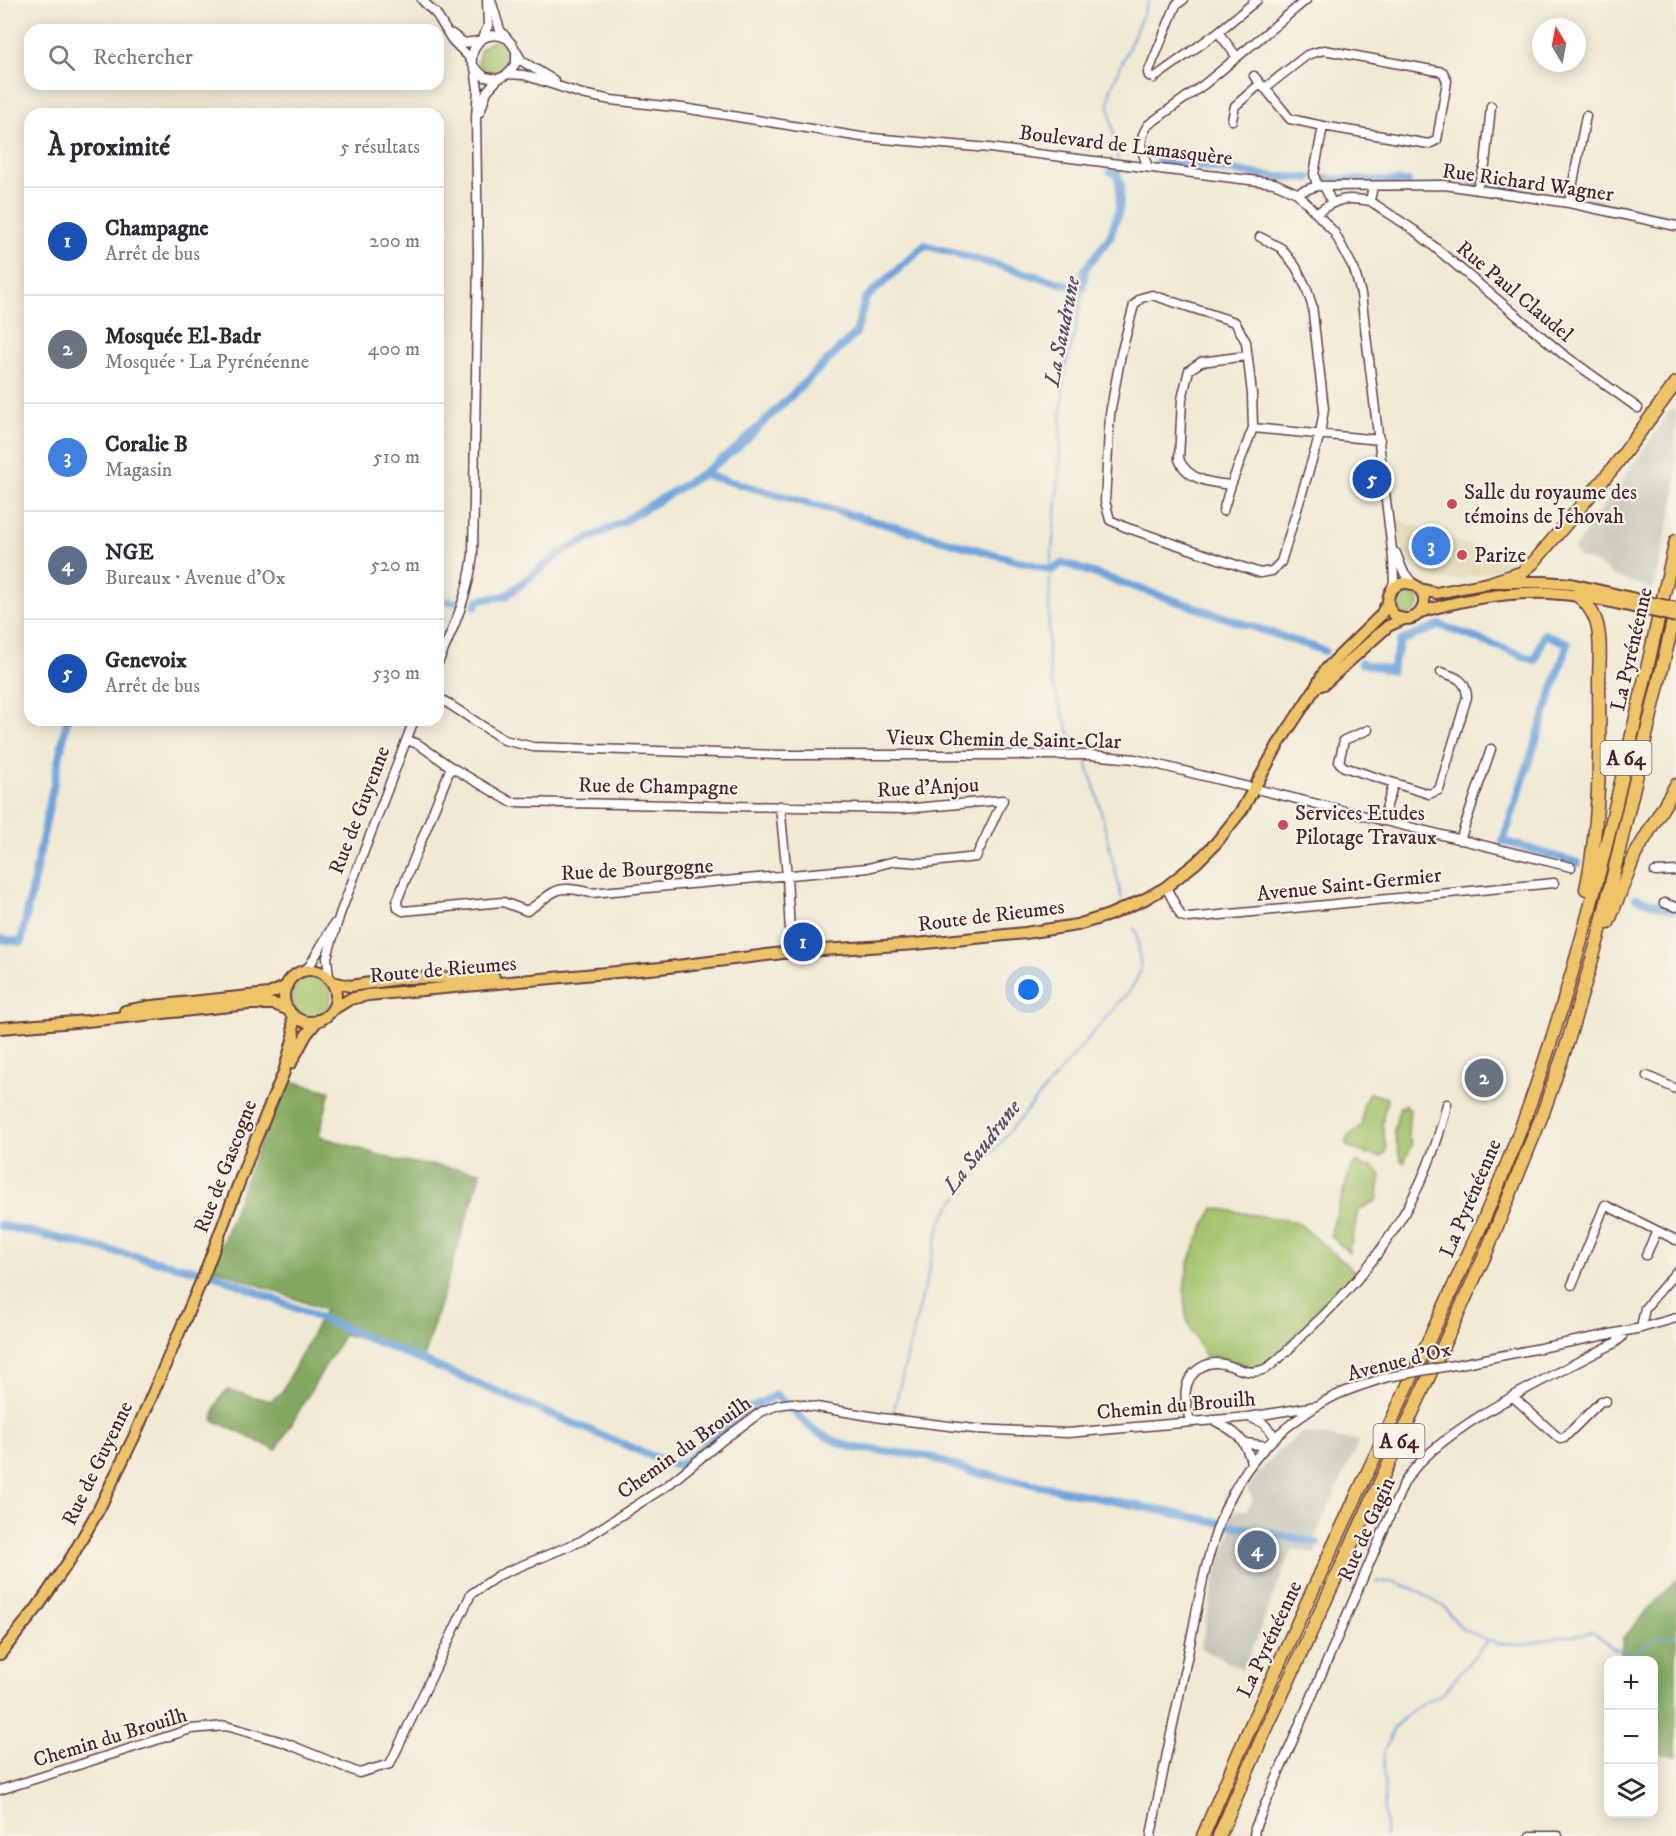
<!DOCTYPE html>
<html lang="fr">
<head>
<meta charset="utf-8">
<style>
	:root { --surface:#fff; --page:#f2f2f3; --text:#2b2b33; --muted:#7c7c81; --line:#e1e1e2; --accent:#d1495b }
	body { margin:0; font-family:"IM FELL DW Pica",serif; background:var(--page); color:var(--text) }
	.controls { position:absolute; right:18px; bottom:18px; display:grid; overflow:hidden; border-radius:12px; box-shadow:0 3px 15px #0003 }
	.controls button { width:54px; height:54px; display:grid; place-items:center; padding:0; border:0; border-bottom:2px solid var(--line); background:var(--surface); color:var(--text); font:30px sans-serif }
	.compass { position:absolute; left:1532px; top:18px; width:54px; height:54px; border-radius:50%; background:var(--surface); box-shadow:0 3px 15px #0003; rotate:350deg }
	.you { position:absolute; left:1029px; top:990px; width:21px; height:21px; margin:-15px; border:4px solid #fff; border-radius:50%; background:#1a73e8; box-shadow:0 0 0 9px #1a73e833 }
	.badge { display:grid; place-items:center; width:39px; height:39px; border-radius:50%; background:var(--accent); color:#fff; font-size:20px; font-weight:700 }
	.pin { position:absolute; translate:-50% -50%; border:3px solid #fff; box-shadow:0 2px 6px #0006 }
	.list { margin:0; padding:0; list-style:none }
	h2 { display:flex; justify-content:space-between; align-items:center; height:78px; margin:0; padding:0 24px; font-size:26px }
	h2 small { font-size:20px; font-weight:400; color:var(--muted) }
	.list li { display:grid; grid-template-columns:39px 1fr auto; gap:18px; align-items:center; box-sizing:border-box; height:108px; padding:0 24px; border-top:2px solid var(--line) }
	.list b { display:block; font-size:22px; white-space:nowrap }
	.list p { margin:0; font-size:20px; white-space:nowrap; color:var(--muted) }
	.list em { font-size:20px; font-style:normal; color:var(--muted) }
	.icon { flex:none; width:33px; height:33px; fill:none; stroke:currentColor; stroke-width:2; stroke-linecap:round; stroke-linejoin:round }
	.map { position:relative; flex:none; width:1676px; height:1836px; overflow:hidden }
	.search { position:absolute; background:var(--surface); box-shadow:0 3px 15px #0003; left:24px; top:24px; width:420px; height:66px; display:flex; align-items:center; gap:15px; box-sizing:border-box; padding:0 21px; border-radius:18px; color:var(--muted); font-size:22px }
	.panel { position:absolute; background:var(--surface); box-shadow:0 3px 15px #0003; left:24px; top:108px; width:420px; height:618px; border-radius:18px }
	.map>svg:first-child { display:block }
</style>
</head>
<body>
<div class="map">
<svg width="1676" height="1836" viewBox="0 0 1676 1836">
	<rect width="100%" height="100%" fill="#f7f3e8"/>
	<filter id="ink" filterUnits="userSpaceOnUse"><feTurbulence type="fractalNoise" baseFrequency=".0167" numOctaves="2"/><feDisplacementMap in="SourceGraphic" scale="12" xChannelSelector="R" yChannelSelector="G"/><feConvolveMatrix kernelMatrix="1 2 1 2 8 2 1 2 1" color-interpolation-filters="sRGB"/></filter>
	<filter id="wash" filterUnits="userSpaceOnUse"><feTurbulence type="fractalNoise" baseFrequency=".008" numOctaves="4" result="noise"/><feDisplacementMap in="SourceGraphic" scale="24" xChannelSelector="R" yChannelSelector="G"/><feGaussianBlur stdDeviation="1.35" result="paint"/><feColorMatrix in="noise" values="0 0 0 0 0 0 0 0 0 0 0 0 0 0 0 0 0 1.4 0 .05"/><feComposite in="paint" operator="in"/></filter>
	<g filter="url(#wash)">
		<rect width="100%" height="100%" fill="#f0ead4"/>
		<path fill="#e2dcba" d="M 1398,520 L 1516,562 L 1486,573 L 1451,580 L 1445,580 L 1428,575 L 1412,564 L 1402,550 L 1398,536 Z"/>
		<path fill="#c5c5b8" d="M 1671,409 L 1676,410 L 1676,492 L 1653,589 L 1613,576 L 1603,567 L 1578,556 L 1574,549 Z
			M 1302,1433 L 1359,1441 L 1313,1541 L 1318,1542 L 1315,1554 L 1292,1549 L 1245,1667 L 1242,1669 L 1200,1648 L 1221,1552 L 1228,1541 L 1231,1530 L 1232,1523 L 1228,1522 L 1236,1510 L 1247,1510 L 1253,1499 L 1247,1489 L 1268,1462 L 1283,1447 Z"/>
		<path fill="#a3c26a" stroke="#76704a" stroke-width="1.5" d="M 490,42 L 499,42 L 509,50 L 505,64 L 507,69 L 498,74 L 486,73 L 478,62 L 480,50 Z
			M1393 602a13 13 0 1 1 26 0a13 13 0 1 1-26 0Z
			M291 997a20 20 0 1 1 40 0a20 20 0 1 1-40 0Z
			M 1369,1093 L 1387,1098 L 1382,1123 L 1387,1151 L 1382,1157 L 1369,1154 L 1366,1156 L 1366,1153 L 1348,1147 L 1346,1144 L 1347,1137 L 1362,1125 L 1363,1105 Z
			M 1405,1104 L 1406,1105 L 1406,1108 L 1410,1109 L 1408,1135 L 1412,1144 L 1404,1163 L 1400,1158 L 1394,1130 L 1400,1106 L 1404,1108 Z
			M 1356,1162 L 1364,1167 L 1373,1166 L 1381,1175 L 1377,1201 L 1358,1210 L 1352,1242 L 1347,1248 L 1350,1251 L 1349,1253 L 1330,1235 L 1351,1167 Z
			M 1214,1208 L 1297,1222 L 1358,1274 C 1341,1291 1277,1360 1260,1366 C 1244,1371 1226,1353 1206,1357 C 1200,1345 1190,1332 1187,1319 C 1177,1280 1195,1241 1214,1208 Z"/>
		<path fill="#82a85e" stroke="#666444" stroke-width="1.5" d="M 286,1080 L 330,1091 L 319,1136 L 399,1161 L 481,1172 L 423,1358 L 344,1334 L 276,1450 L 213,1420 C 215,1407 218,1397 229,1390 L 270,1401 L 281,1393 L 325,1310 L 213,1268 L 246,1178 Z
			M 1676,1580 L 1676,1756 L 1654,1754 L 1654,1660 L 1620,1660 L 1623,1638 Z"/>
		<g fill="none" stroke-linecap="round" stroke-linejoin="round">
			<path stroke="#70a4dc" stroke-width="2" d="M 1118,162 L 1109,107 L 1110,91 L 1149,0
				M 1081,752 L 1069,732 L 1051,680 L 1048,656 L 1050,571 L 1059,481 L 1061,415 L 1065,368 L 1075,332 L 1087,270 L 1111,237 L 1122,210 L 1124,185 L 1119,168
				M 1086,762 L 1096,791 L 1122,899
				M 893,1413 L 941,1222 L 950,1207 L 1011,1129 L 1133,986 L 1141,970 L 1137,933 L 1134,928
				M 1376,1582 L 1394,1582 L 1414,1589 L 1444,1607 L 1462,1629 L 1495,1643 L 1525,1645 L 1544,1640 L 1593,1632 L 1613,1649 L 1632,1654 L 1657,1638 L 1676,1636
				M 1385,1836 L 1384,1751 L 1394,1727 L 1413,1710 L 1443,1693 L 1487,1641"/>
			<path stroke="#70a4dc" stroke-width="8" d="M 1158,161 L 1277,177 L 1309,178
				M 1322,179 L 1408,182
				M 1472,185 L 1564,198
				M 1576,200 L 1676,221
				M 702,474 L 1048,569
				M 1052,570 L 1063,563 L 1325,651
				M 438,601 L 456,602
				M 475,606 L 478,600 L 506,596 L 560,553 L 621,523 L 702,474 L 737,448 L 856,333 L 865,299 L 925,245 L 1082,289 L 1085,269 L 1110,237 L 1119,210 L 1120,187 L 1117,174 L 1110,171
				M 1361,663 L 1391,671 L 1401,641 L 1440,625 L 1535,660 L 1544,634 L 1568,643 L 1503,841 L 1578,863
				M 1636,898 L 1673,910
				M 0,939 L 21,942 L 67,720
				M 0,1225 L 216,1275 L 671,1464 L 677,1465 L 683,1463 L 746,1410 L 776,1395 L 815,1431 L 839,1443 L 855,1448 L 928,1456 L 969,1471 L 1317,1543"/>
		</g>
	</g>
	<g filter="url(#ink)">
		<g fill="none" stroke-linecap="round" stroke-linejoin="round">
			<g stroke="#633d44" stroke-width="11">
				<path id="minor" d="M 422,0 L 437,15
					M 491,0 L 500,30 L 512,44 L 522,61 L 555,81
					M 1183,0 L 1176,5 L 1148,73 L 1149,76 L 1154,78 L 1218,32 L 1257,0
					M 435,12 L 452,40 L 468,56 L 475,68 L 485,77 L 498,79 L 508,74 L 516,63 L 516,54
					M 1218,32 L 1237,57
					M 452,34 L 464,43 L 478,41
					M 482,38 L 488,26 L 487,0
					M 472,60 C 472,41 488,30 506,38
					M 508,74 L 524,75 L 582,94 L 611,100 L 683,108 L 861,137 L 989,148 L 1274,183 L 1297,193 L 1334,232 L 1354,269 L 1361,294 L 1393,558 L 1394,582 L 1391,590
					M 1254,76 L 1264,88
					M 480,112 L 487,91 L 498,79
					M 1232,120 L 1235,106 L 1260,84
					M 1148,167 C 1141,150 1137,142 1148,125 L 1206,83 L 1306,0
					M 1317,186 L 1314,174 L 1323,126 L 1290,119 L 1265,88 L 1307,55 L 1324,50 L 1443,72 L 1447,81 L 1437,140 L 1429,144 L 1323,126
					M 1324,186 L 1332,203
					M 1476,190 L 1485,165 L 1491,106
					M 1297,193 L 1317,186 L 1444,185 L 1569,203 L 1676,226
					M 1370,201 L 1414,230 L 1564,355 L 1638,408
					M 1569,203 L 1586,116
					M 1317,213 C 1337,198 1346,197 1370,201 L 1373,186
					M 1260,237 L 1281,248 L 1296,267 L 1306,287 L 1312,305 L 1324,409 L 1320,434 L 1281,562 L 1272,571 L 1260,573 L 1125,527 L 1110,520 L 1105,501 L 1110,414 L 1121,354 L 1134,305 L 1141,298 L 1152,295 L 1235,322 L 1246,342 L 1252,394 L 1253,428 L 1380,440
					M 1246,356 L 1201,362 L 1189,370 L 1182,399 L 1179,459 C 1187,480 1211,483 1231,485 L 1253,428
					M 1223,511 L 1231,485
					M 1396,553 L 1403,571 L 1413,584
					M 438,663 C 454,627 469,593 473,554 L 478,256 L 476,117 L 478,89 L 475,68
					M 438,697 L 504,740 L 533,747 L 779,755 L 1090,755 L 1135,759 L 1571,867
					M 1368,730 L 1344,740 L 1339,762 L 1344,767 L 1394,783 L 1382,821
					M 407,740 L 418,744 L 451,767 L 511,802 L 903,809 L 1003,800 L 976,857 L 923,863 L 895,861 L 868,868 L 591,893 C 553,883 556,892 527,911 L 503,902 L 403,911 L 398,908 L 397,901 L 451,767
					M 1394,783 L 1429,794 L 1439,790 L 1467,697 C 1466,679 1456,677 1441,672
					M 780,806 L 787,876 L 791,952
					M 1460,840 L 1491,749
					M 1655,872 L 1676,871
					M 1166,887 L 1181,916 L 1189,918 L 1554,883
					M 1664,903 L 1676,907
					M 304,971 L 310,965 L 334,924
					M 329,978 L 327,957 L 340,914 L 414,720
					M 1647,1076 L 1676,1089
					M 1646,1255 L 1657,1231
					M 1572,1285 L 1605,1205 L 1676,1240
					M 1641,1328 L 1645,1308 L 1676,1272
					M 1460,1364 L 1641,1328 L 1676,1318
					M 1513,1397 L 1560,1439 L 1564,1438 L 1601,1401 L 1606,1401
					M 1249,1417 L 1263,1423 L 1275,1436
					M 1213,1420 C 1235,1431 1245,1438 1251,1462
					M 1190,1421 C 1185,1402 1180,1381 1200,1368 C 1223,1352 1241,1380 1265,1369 C 1279,1361 1293,1344 1305,1333 C 1375,1269 1426,1197 1447,1104
					M 1245,1443 L 1267,1446
					M 0,1790 L 191,1729 L 226,1726 L 283,1742 L 359,1773 L 390,1764 L 471,1594 L 499,1575 L 581,1541 L 668,1485 L 724,1439 L 761,1412 L 778,1405 L 792,1403 L 882,1418 L 975,1429 L 1068,1433 L 1249,1417 L 1316,1406
					M 1151,1836 C 1162,1773 1176,1711 1189,1649 C 1207,1560 1216,1479 1295,1421 C 1312,1409 1329,1397 1349,1390 C 1362,1385 1375,1381 1388,1377
					M 1254,1836 L 1255,1828 L 1404,1483 C 1436,1428 1558,1373 1615,1343 L 1622,1337 L 1622,1332
					M 1530,1836 L 1558,1836"/>
			</g>
			<g stroke="#633d44" stroke-width="14">
				<path id="major" d="M1388 601a18 18 0 1 1 36 0a18 18 0 1 1-36 0Z
					M 1420,589 L 1436,593 L 1493,582 L 1544,582 L 1571,584 L 1649,602
					M 1420,612 C 1465,599 1514,589 1561,594 C 1590,596 1619,604 1647,610
					M 1316,687 L 1324,684 L 1388,626 L 1404,619
					M284 996a26 26 0 1 1 52 0a26 26 0 1 1-52 0Z
					M 332,982 L 350,986 L 405,978 L 494,977
					M 332,1010 L 350,999 L 368,995 L 660,968 L 791,952 L 916,944 L 1025,933 L 1077,925 L 1109,915 L 1145,899 L 1166,887 L 1196,863 L 1216,843 L 1242,810 L 1278,745 L 1316,687 L 1325,670 L 1380,616 L 1388,602
					M 125,1011 L 152,1006 L 269,994 L 287,986
					M 0,1028 L 87,1021 L 249,1004 L 274,1004 L 289,1010
					M 291,1063 L 306,1035 L 318,1020
					M 0,1654 L 37,1608 L 71,1558 L 99,1509 L 134,1437 L 204,1275 L 253,1146 L 284,1072 L 294,1036 L 292,1014"/>
			</g>
			<g stroke="#633d44" stroke-width="15">
				<path id="highway" d="M 1493,582 L 1521,573 L 1533,563 L 1614,467 L 1676,383
					M 1577,595 C 1586,602 1592,610 1596,621 C 1602,640 1599,664 1599,684 C 1600,752 1600,823 1586,889
					M 1608,923 L 1635,855 L 1676,785
					M 1203,1836 C 1270,1676 1347,1519 1419,1361 C 1458,1277 1498,1193 1529,1106 C 1595,923 1632,730 1676,541
					M 1219,1836 L 1262,1738 L 1486,1253 L 1543,1113 L 1568,1041 L 1598,939 L 1676,609"/>
			</g>
			<use href="#minor" stroke="#fff" stroke-width="8"/>
			<use href="#major" stroke="#efc469" stroke-width="10"/>
			<use href="#highway" stroke="#efc469" stroke-width="12"/>
			<g stroke="#633d44" stroke-width="11" stroke-linecap="butt">
				<path id="minor-bridge" d="M 1388,1377 L 1460,1364"/>
			</g>
			<g stroke="#633d44" stroke-width="14" stroke-linecap="butt">
				<path id="major-bridge" d="M 1649,602 L 1676,608
					M 1647,610 L 1676,617"/>
			</g>
			<use href="#minor-bridge" stroke="#fff" stroke-width="8"/>
			<use href="#major-bridge" stroke="#efc469" stroke-width="10"/>
		</g>
	</g>
	<g fill="#d1495b" stroke="#f7f3e8" stroke-width="2">
		<circle cx="1452" cy="504" r="6"/>
		<circle cx="1462" cy="555" r="6"/>
		<circle cx="1283" cy="825" r="6"/>
	</g>
	<g text-anchor="middle" stroke-width="4.5" stroke-linejoin="round" paint-order="stroke">
		<g fill="#f7f3e8" stroke="#7e5f64" stroke-width="1.5">
			<rect x="1600.5" y="741" width="51" height="34" rx="4.5"/>
			<rect x="1373.5" y="1424" width="51" height="34" rx="4.5"/>
		</g>
		<g font-size="20" font-weight="bold" fill="#4a1f2b">
			<text x="1626" y="765">A 64</text>
			<text x="1399" y="1448">A 64</text>
		</g>
		<g font-size="21" fill="#4a1f2b" stroke="#f7f3e8">
			<text transform="translate(1126 145) rotate(7)" y="7">Boulevard de Lamasquère</text>
			<text transform="translate(1528 182) rotate(8)" y="7">Rue Richard Wagner</text>
			<text transform="translate(1515 291) rotate(40)" y="7">Rue Paul Claudel</text>
			<text transform="translate(1631 649) rotate(-77)" y="7">La Pyrénéenne</text>
			<text transform="translate(1004 739) rotate(1)" y="7">Vieux Chemin de Saint-Clar</text>
			<text transform="translate(658 786) rotate(1)" y="7">Rue de Champagne</text>
			<text transform="translate(928 787) rotate(-3)" y="7">Rue d'Anjou</text>
			<text transform="translate(359 810) rotate(-69)" y="7">Rue de Guyenne</text>
			<text transform="translate(637 869) rotate(-3)" y="7">Rue de Bourgogne</text>
			<text transform="translate(1349 884) rotate(-6)" y="7">Avenue Saint-Germier</text>
			<text transform="translate(991 915) rotate(-7)" y="7">Route de Rieumes</text>
			<text transform="translate(443 969) rotate(-5)" y="7">Route de Rieumes</text>
			<text transform="translate(225 1166) rotate(-69)" y="7">Rue de Gascogne</text>
			<text transform="translate(1470 1198) rotate(-67)" y="7">La Pyrénéenne</text>
			<text transform="translate(1399 1361) rotate(-14)" y="7">Avenue d'Ox</text>
			<text transform="translate(1176 1405) rotate(-5)" y="7">Chemin du Brouilh</text>
			<text transform="translate(684 1447) rotate(-36)" y="7">Chemin du Brouilh</text>
			<text transform="translate(97 1463) rotate(-64)" y="7">Rue de Guyenne</text>
			<text transform="translate(1366 1529) rotate(-66)" y="7">Rue de Gagin</text>
			<text transform="translate(1269 1639) rotate(-65)" y="7">La Pyrénéenne</text>
			<text transform="translate(110 1737) rotate(-17)" y="7">Chemin du Brouilh</text>
		</g>
		<g font-size="21" fill="#4a1f2b" stroke="#f7f3e8" text-anchor="start">
			<text x="1464" y="499">Salle du royaume des<tspan x="1464" dy="24">témoins de Jehovah</tspan></text>
			<text x="1474" y="562">Parize</text>
			<text x="1295" y="820">Services Etudes<tspan x="1295" dy="24">Pilotage Travaux</tspan></text>
		</g>
		<g font-size="22" font-style="italic" fill="#574e69" stroke="#f7f3e8">
			<text transform="translate(1061 331) rotate(-79)" y="8">La Saudrune</text>
			<text transform="translate(981 1146) rotate(-52)" y="8">La Saudrune</text>
		</g>
	</g>
</svg>
<div class="controls">
<button>+</button>
<button>−</button>
<button><svg class="icon" aria-label="layers" viewBox="0 0 24 24"><path d="M12 4l9 5-9 5-9-5zM3 14l9 5 9-5"/></svg></button>
</div>
<svg class="compass" viewBox="-18 -18 36 36"><path d="M0-13l5 13h-10z" fill="#e53935"/><path d="M0 13l5-13h-10z" fill="#7c7c81"/></svg>
<div class="you"></div>
<div class="pin badge" style="left:803px;top:942px;background:#1a4fb4">1</div>
<div class="pin badge" style="left:1484px;top:1078px;background:#6b7280">2</div>
<div class="pin badge" style="left:1431px;top:546px;background:#3f7fe0">3</div>
<div class="pin badge" style="left:1257px;top:1550px;background:#5c6f8a">4</div>
<div class="pin badge" style="left:1372px;top:479px;background:#1a4fb4">5</div>
<div class="search"><svg class="icon" aria-label="search" viewBox="0 0 24 24"><circle cx="10" cy="10" r="6"/><path d="M15 15l6 6"/></svg>Rechercher</div>
<section class="panel">
<h2>À proximité<small>5 résultats</small></h2>
<ul class="list">
<li><span class="badge" style="background:#1a4fb4">1</span><div><b>Champagne</b><p>Arrêt de bus</p></div><em>200 m</em></li>
<li><span class="badge" style="background:#6b7280">2</span><div><b>Mosquée El-Badr</b><p>Mosquée · La Pyrénéenne</p></div><em>400 m</em></li>
<li><span class="badge" style="background:#3f7fe0">3</span><div><b>Coralie B</b><p>Magasin</p></div><em>510 m</em></li>
<li><span class="badge" style="background:#5c6f8a">4</span><div><b>NGE</b><p>Bureaux · Avenue d'Ox</p></div><em>520 m</em></li>
<li><span class="badge" style="background:#1a4fb4">5</span><div><b>Genevoix</b><p>Arrêt de bus</p></div><em>530 m</em></li>
</ul>
</section>
</div>
</body>
</html>
